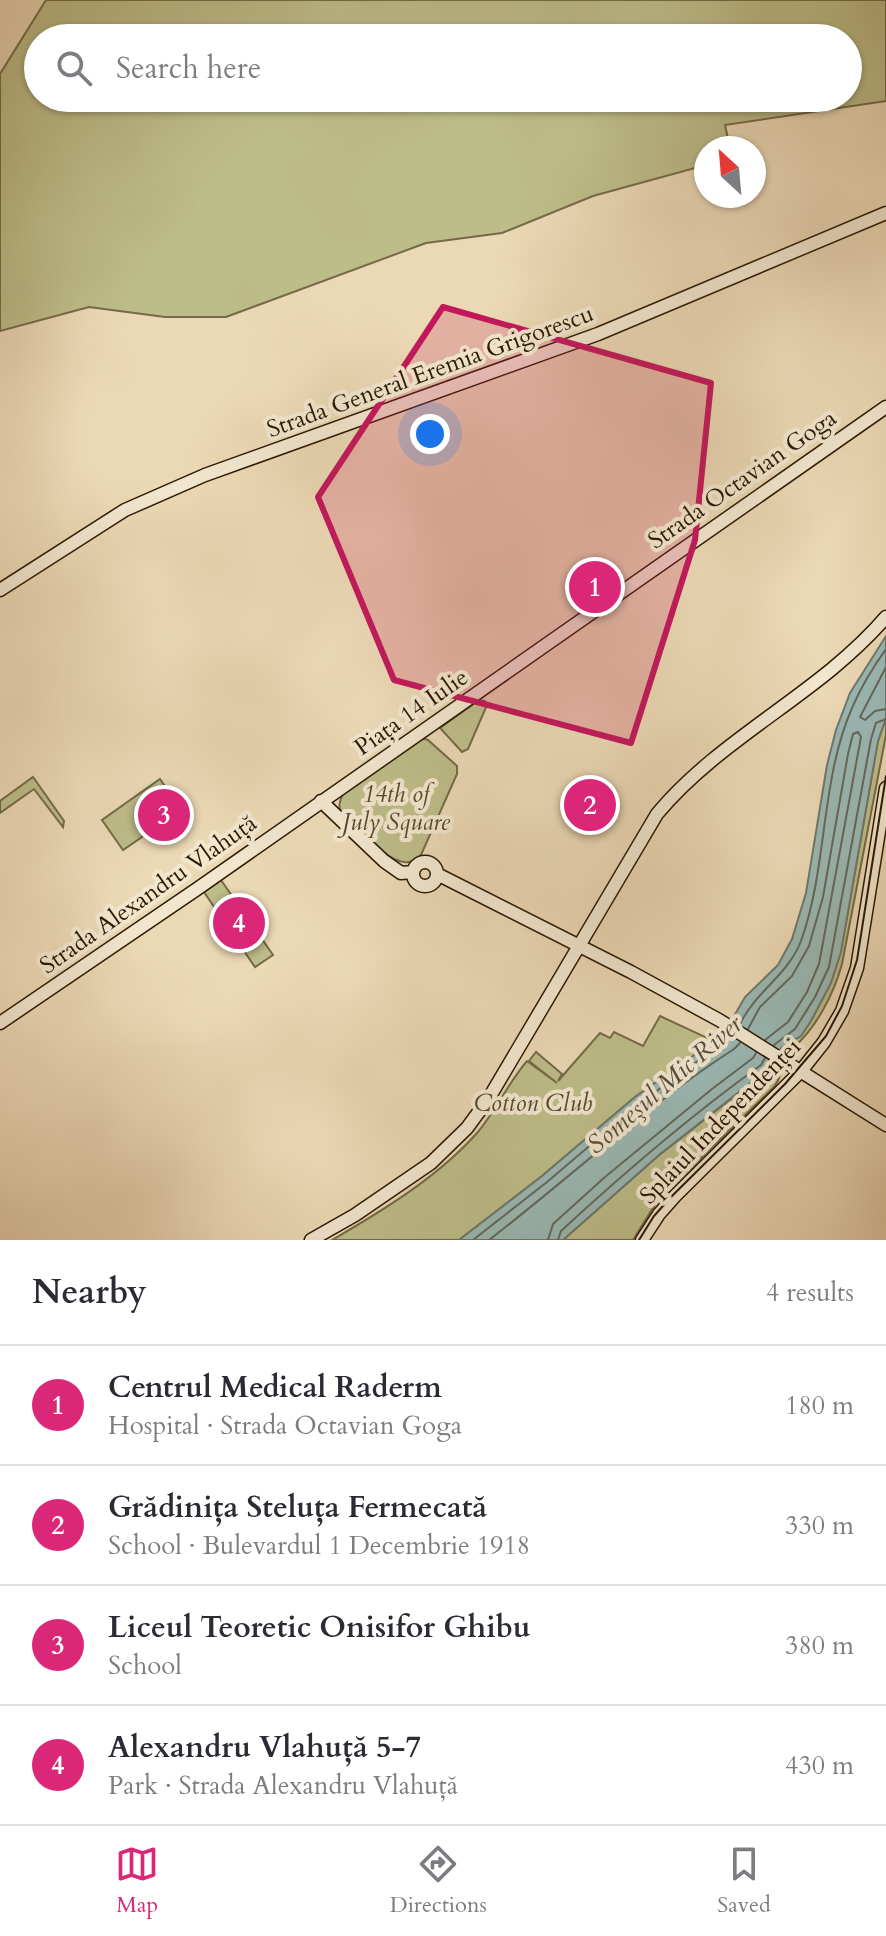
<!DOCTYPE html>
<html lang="en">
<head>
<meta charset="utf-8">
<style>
	:root { --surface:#fff; --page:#f2f2f3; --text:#2b2b33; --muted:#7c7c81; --line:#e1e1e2; --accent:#db2777 }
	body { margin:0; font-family:Cardo,serif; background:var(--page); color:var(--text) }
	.compass { position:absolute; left:694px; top:136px; width:72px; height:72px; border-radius:50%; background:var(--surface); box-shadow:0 2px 6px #0004; rotate:334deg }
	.you { position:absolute; left:430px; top:434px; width:28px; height:28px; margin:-20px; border:6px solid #fff; border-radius:50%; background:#1a73e8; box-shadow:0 0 0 12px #1a73e833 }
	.badge { display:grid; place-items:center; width:52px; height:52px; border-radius:50%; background:var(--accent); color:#fff; font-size:26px; font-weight:700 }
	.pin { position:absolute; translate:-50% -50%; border:4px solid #fff; box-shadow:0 2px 8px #0006 }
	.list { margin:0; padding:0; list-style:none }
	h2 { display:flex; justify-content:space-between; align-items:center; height:104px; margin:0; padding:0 32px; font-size:34px }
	h2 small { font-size:26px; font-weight:400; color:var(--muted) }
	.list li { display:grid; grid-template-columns:52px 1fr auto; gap:24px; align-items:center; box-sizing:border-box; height:120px; padding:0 32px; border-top:2px solid var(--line) }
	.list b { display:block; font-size:30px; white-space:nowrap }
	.list p { margin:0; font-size:26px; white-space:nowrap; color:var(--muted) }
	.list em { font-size:26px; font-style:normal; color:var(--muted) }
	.icon { flex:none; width:44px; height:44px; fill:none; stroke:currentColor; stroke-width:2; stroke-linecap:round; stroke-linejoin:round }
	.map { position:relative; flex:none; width:886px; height:1240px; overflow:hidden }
	.search { position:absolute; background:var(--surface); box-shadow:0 2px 6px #0004; left:24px; right:24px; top:24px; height:88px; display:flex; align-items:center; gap:20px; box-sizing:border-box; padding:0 28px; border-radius:44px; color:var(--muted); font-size:30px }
	.sheet { height:584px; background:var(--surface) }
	nav { display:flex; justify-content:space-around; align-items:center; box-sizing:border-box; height:112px; border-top:2px solid var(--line); background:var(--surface); font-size:22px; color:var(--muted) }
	nav a { display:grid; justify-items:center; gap:4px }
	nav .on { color:var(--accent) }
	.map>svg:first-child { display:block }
</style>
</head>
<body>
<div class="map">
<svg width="886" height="1240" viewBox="0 0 886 1240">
	<rect width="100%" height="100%" fill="#ebd8b5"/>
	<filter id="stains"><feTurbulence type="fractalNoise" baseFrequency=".0025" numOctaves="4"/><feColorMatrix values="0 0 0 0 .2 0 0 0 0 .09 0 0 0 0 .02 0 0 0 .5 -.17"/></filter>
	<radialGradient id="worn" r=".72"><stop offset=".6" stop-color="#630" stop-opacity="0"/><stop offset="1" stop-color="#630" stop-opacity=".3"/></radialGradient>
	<path fill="#bdbd89" stroke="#746b46" stroke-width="2" fill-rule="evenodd" d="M 46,0 L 886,0 L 886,101 L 725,125 L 730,148 L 706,148 L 706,165 L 593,196 L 502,233 L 426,243 L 226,317 L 165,317 L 89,307 L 0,331 L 0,74 ZM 38,38 L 848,38 L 848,98 L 38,98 Z
		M 479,700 L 485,701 L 487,705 L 468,749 L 462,752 L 440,728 Z
		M 886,718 L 886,735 L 842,964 C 834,993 817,1027 794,1047 L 790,1042 L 800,1036 L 846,922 L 878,741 Z
		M 422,738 L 428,740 L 457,766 L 457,774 L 421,855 C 416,860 412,863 404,862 C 389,861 344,824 340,810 C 338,803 341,797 345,791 Z
		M 33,777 L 64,821 L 63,827 L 34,789 L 0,813 L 0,801 Z
		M 160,779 L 181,810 L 123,850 L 102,820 Z
		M 221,880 L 273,955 L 255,967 L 204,892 Z
		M 660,1016 L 707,1038 L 716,1033 L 723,1035 L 635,1097 L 542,1176 L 459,1240 L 332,1240 C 382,1211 438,1177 477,1133 C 496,1111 508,1083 527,1061 L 557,1083 L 529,1061 L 536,1052 L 562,1074 L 558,1081 L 600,1033 L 610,1038 L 614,1032 L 643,1046 Z
		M 771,1064 L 775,1066 L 776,1064 C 783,1073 780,1078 774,1087 L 658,1200 L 633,1240 L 563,1240 L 658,1156 L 767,1071 Z"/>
	<path fill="#9ab8b4" stroke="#6e786d" stroke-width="2" d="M 886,636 L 886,718 L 878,741 L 841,952 L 831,983 L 811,1021 L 801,1036 L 782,1047 L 767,1070 L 659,1155 L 563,1240 L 459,1240 L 542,1176 L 635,1097 L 723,1035 L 745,997 L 778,965 L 792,939 L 806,893 L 827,765 L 836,730 L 850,693 Z"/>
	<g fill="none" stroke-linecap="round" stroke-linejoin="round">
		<path stroke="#63685b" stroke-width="2" d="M 886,667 L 860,717 L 865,720 L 875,711 L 886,709
			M 740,1024 C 756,991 788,975 801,941 C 828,866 820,781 852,708 C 861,687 873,667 886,649
			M 748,1029 L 760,1007 L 792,976 L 809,946 L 823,897 L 848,754 L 853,734 L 858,732 L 861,737 L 819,964 L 807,992 L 788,1022 L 765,1040
			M 774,1045 L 795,1029 L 815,997 L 829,967 L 871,739 L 876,723 L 886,719
			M 473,1240 L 547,1182 L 640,1103 L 731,1037
			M 489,1240 C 571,1177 647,1105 734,1049 L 740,1043
			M 548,1240 L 553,1224 L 605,1177 L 712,1089 L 753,1058 L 756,1053
			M 558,1240 L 561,1231 C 625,1172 690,1116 761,1065 L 765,1058"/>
		<g stroke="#2c1902" stroke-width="15">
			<path id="secondary" d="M 0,590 L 125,510 L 205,475 L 598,334 L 886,213
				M 321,801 L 384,861 L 401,873 L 413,872
				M413 874a12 12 0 1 1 24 0a12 12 0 1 1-24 0Z
				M 437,874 L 631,972 L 719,1020 L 886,1125
				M 0,1023 L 197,889 L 886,407
				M 311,1240 L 355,1215 L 431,1163 L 467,1128 L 489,1098 L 657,814 C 722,736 820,694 886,617
				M 642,1240 L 659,1214 L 675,1196 L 801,1071 L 824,1042 L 842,1011 L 857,968 L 886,788"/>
		</g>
		<use href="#secondary" stroke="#f2e6cf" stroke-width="12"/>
		<path stroke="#2c1902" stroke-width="2" d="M 639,1240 L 654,1216 L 671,1197 L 785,1084 L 826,1036 L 842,1006 L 857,960 L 886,776"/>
	</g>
	<path fill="#c2185b" fill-opacity="0.2" stroke="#c2185b" stroke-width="6" stroke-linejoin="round" d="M 443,307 L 711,383 L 695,540 L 631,743 L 394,680 L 318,497 Z"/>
	<g text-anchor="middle" stroke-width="8" stroke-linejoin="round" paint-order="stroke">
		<g font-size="24" fill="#2c1902" stroke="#f2e6cf">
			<text transform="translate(430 371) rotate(-20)" y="8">Strada General Eremia Grigorescu</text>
			<text transform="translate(742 479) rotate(-35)" y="8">Strada Octavian Goga</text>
			<text transform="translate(411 712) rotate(-35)" y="8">Piața 14 Iulie</text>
			<text transform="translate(148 894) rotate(-35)" y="8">Strada Alexandru Vlahuță</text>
			<text transform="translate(720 1121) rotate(-46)" y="8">Splaiul Independenței</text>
		</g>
		<g font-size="24" font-style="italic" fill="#584a2a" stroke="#f2e6cf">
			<text x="396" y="802">14th of<tspan x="396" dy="28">July Square</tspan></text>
			<text x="533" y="1111">Cotton Club</text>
		</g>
		<g font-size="26" font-style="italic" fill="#525140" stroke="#f2e6cf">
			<text transform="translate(664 1084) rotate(-41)" y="9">Someşul Mic River</text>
		</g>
	</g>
	<rect width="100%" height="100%" filter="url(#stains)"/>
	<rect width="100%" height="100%" fill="url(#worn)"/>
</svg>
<svg class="compass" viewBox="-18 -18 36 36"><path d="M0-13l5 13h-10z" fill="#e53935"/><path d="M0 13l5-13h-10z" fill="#7c7c81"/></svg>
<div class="you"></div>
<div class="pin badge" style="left:595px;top:587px">1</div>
<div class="pin badge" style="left:590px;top:805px">2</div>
<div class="pin badge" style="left:164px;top:815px">3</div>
<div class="pin badge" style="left:239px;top:923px">4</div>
<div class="search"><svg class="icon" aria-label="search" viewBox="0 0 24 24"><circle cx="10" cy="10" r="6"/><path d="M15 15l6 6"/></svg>Search here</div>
</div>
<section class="sheet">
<h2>Nearby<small>4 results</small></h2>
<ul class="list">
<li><span class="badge">1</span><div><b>Centrul Medical Raderm</b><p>Hospital · Strada Octavian Goga</p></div><em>180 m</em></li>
<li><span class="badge">2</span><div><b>Grădinița Steluța Fermecată</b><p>School · Bulevardul 1 Decembrie 1918</p></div><em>330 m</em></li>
<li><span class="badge">3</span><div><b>Liceul Teoretic Onisifor Ghibu</b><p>School</p></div><em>380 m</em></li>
<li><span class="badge">4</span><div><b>Alexandru Vlahuță 5-7</b><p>Park · Strada Alexandru Vlahuță</p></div><em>430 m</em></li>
</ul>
</section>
<nav>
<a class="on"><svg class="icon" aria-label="map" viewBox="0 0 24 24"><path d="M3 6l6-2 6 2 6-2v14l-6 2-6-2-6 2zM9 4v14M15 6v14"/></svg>Map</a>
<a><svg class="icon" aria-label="directions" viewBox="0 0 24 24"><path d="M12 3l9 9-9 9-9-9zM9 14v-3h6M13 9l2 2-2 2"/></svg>Directions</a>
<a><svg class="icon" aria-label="saved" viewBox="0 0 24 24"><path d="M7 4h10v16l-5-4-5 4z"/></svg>Saved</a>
</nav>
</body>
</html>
